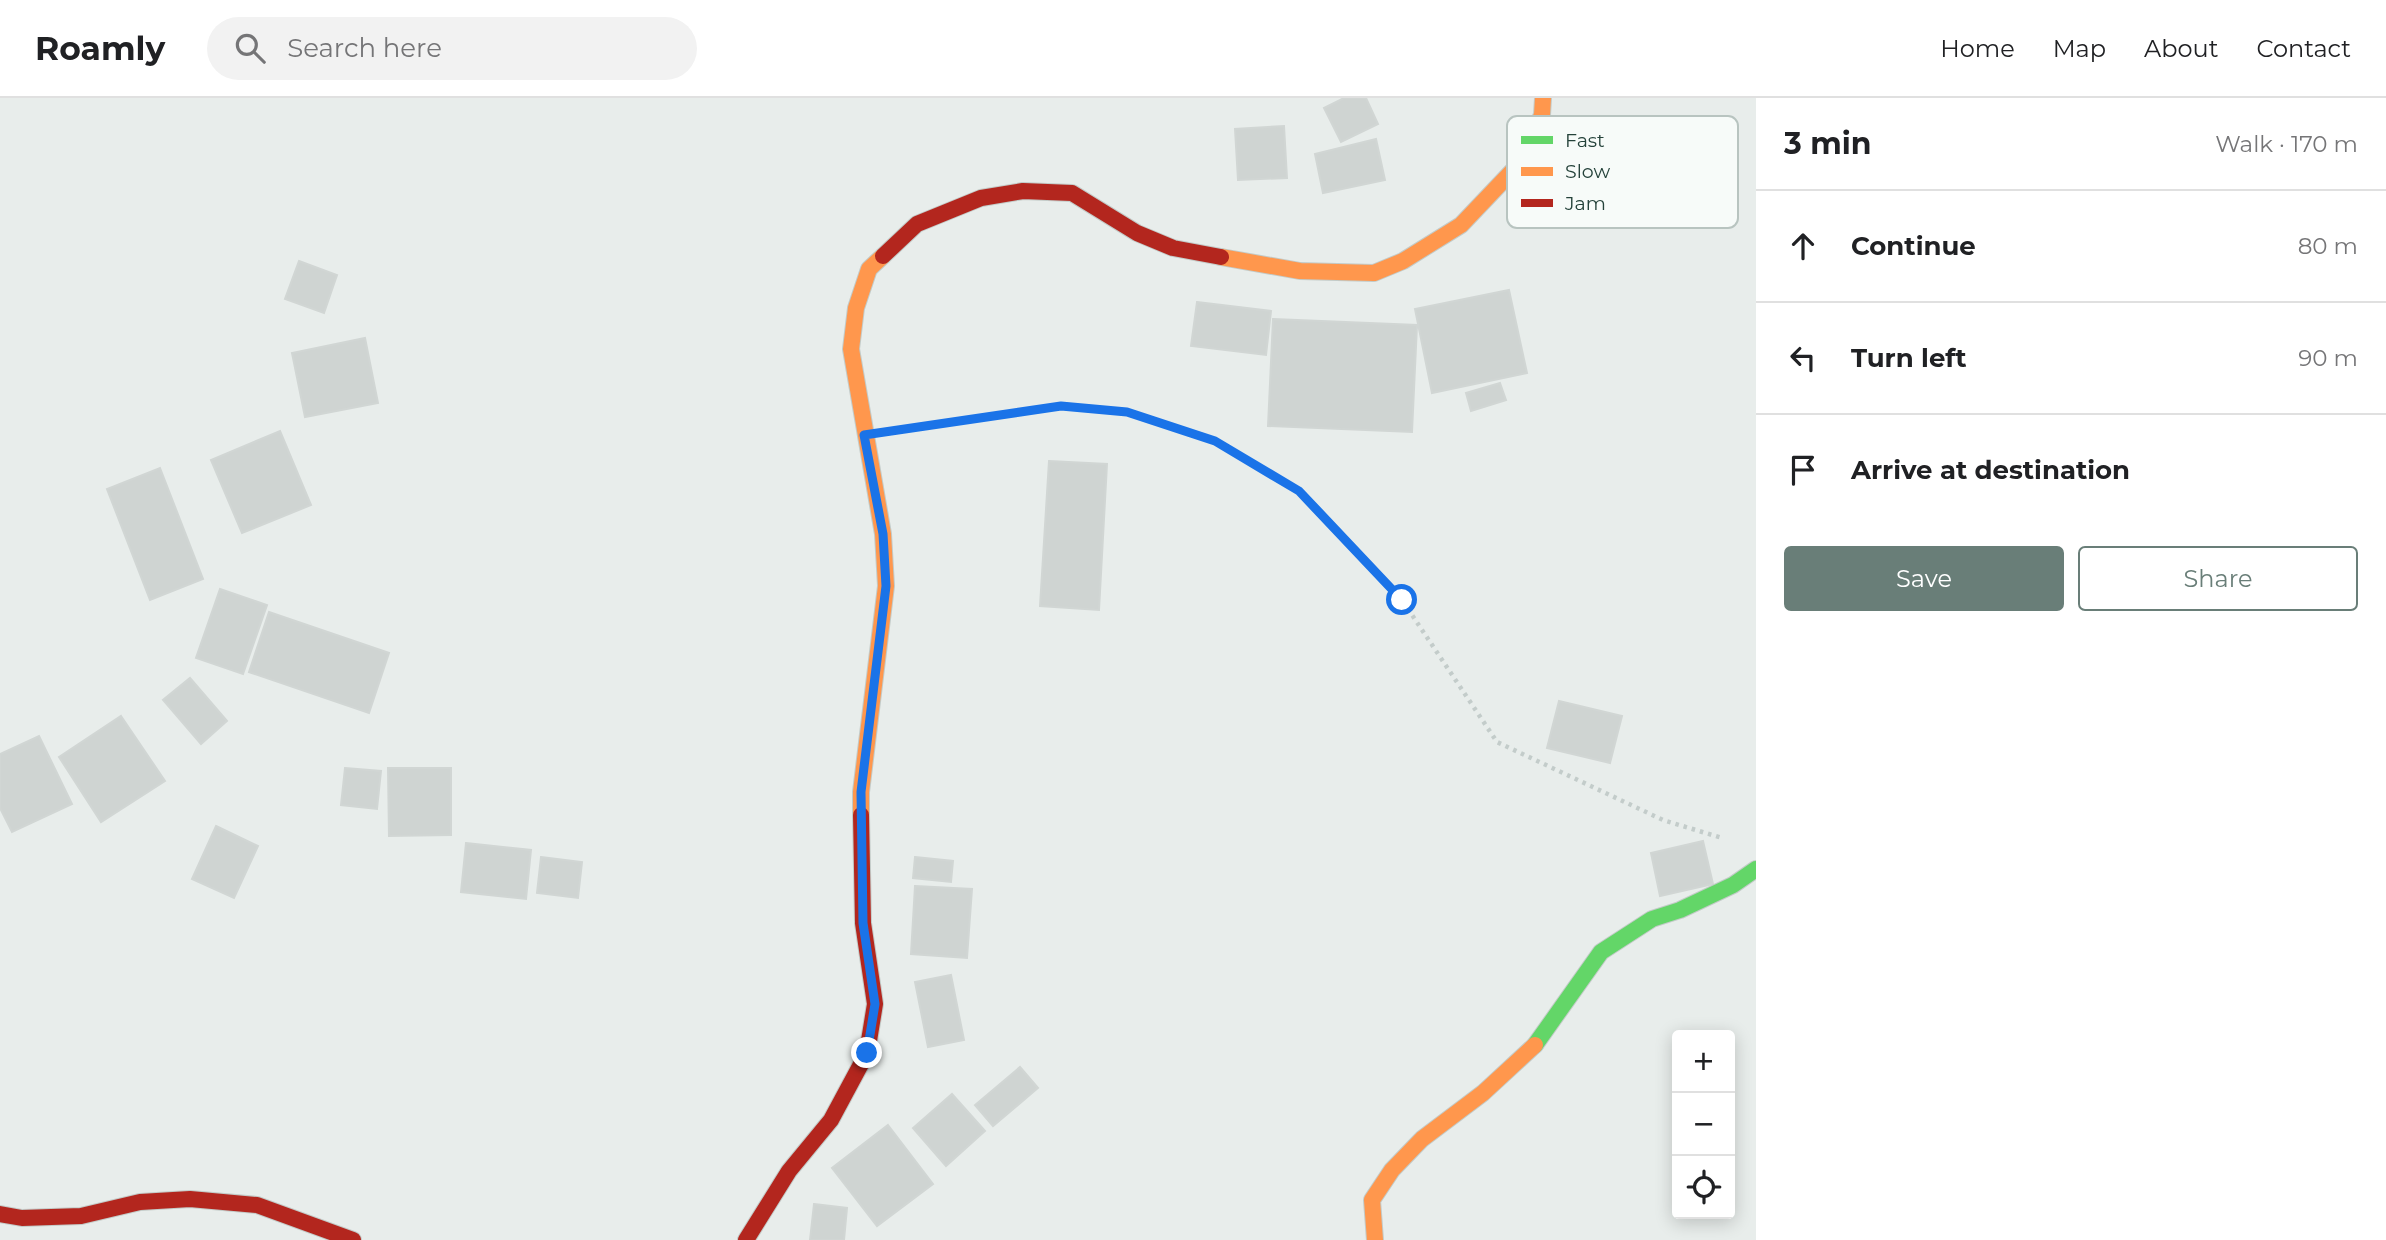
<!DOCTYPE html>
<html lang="en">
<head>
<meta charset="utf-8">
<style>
	:root { --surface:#fff; --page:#f2f2f2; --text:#202124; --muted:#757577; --line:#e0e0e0; --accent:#697e78 }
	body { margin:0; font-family:Montserrat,sans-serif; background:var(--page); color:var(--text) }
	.controls { position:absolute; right:21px; bottom:21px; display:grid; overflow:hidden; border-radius:7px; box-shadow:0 4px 18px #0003 }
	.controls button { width:63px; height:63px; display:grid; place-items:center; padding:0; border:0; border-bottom:2px solid var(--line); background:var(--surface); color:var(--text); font:35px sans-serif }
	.stop { position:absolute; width:21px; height:21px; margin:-16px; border:5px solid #1a73e8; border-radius:50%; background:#fff }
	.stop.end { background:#1a73e8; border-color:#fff; box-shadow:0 2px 7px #0008 }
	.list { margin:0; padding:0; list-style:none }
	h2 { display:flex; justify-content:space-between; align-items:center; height:91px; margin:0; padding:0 28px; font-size:30px }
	h2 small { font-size:23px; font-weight:400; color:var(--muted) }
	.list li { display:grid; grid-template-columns:46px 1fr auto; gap:21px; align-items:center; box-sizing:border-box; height:112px; padding:0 28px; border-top:2px solid var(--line) }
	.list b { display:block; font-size:26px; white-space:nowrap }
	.list em { font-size:23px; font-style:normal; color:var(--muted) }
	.actions { display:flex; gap:14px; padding:21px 28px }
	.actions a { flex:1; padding:16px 0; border:2px solid var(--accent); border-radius:7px; text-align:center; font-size:24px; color:var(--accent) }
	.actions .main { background:var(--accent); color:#fff }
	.icon { flex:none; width:38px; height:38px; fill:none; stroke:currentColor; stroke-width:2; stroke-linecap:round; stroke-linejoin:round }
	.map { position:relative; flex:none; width:1756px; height:1142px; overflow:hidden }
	header { display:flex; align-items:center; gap:42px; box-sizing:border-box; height:98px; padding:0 35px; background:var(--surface); border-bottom:2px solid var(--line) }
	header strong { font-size:33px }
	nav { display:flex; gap:38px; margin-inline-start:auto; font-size:24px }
	.search { width:490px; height:63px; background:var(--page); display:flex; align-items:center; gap:18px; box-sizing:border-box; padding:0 24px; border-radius:38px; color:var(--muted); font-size:26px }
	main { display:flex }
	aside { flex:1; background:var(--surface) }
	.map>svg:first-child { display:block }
</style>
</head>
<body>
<header>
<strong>Roamly</strong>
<div class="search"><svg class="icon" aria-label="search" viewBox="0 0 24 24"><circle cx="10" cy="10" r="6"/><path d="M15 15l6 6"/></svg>Search here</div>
<nav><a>Home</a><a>Map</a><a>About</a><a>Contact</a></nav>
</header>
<main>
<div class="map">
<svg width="1756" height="1142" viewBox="0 0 1756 1142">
	<rect width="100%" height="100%" fill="#e8edeb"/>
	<path fill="#cfd4d2" stroke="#d1d6d4" stroke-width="2" d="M 1344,0 L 1366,0 L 1378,26 L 1341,44 L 1324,10 Z
		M 1284,28 L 1287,80 L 1238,82 L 1235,31 Z
		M 1376,41 L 1385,82 L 1323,95 L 1315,56 Z
		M 299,163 L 337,177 L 324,215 L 285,201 Z
		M 1509,192 L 1527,275 L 1432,295 L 1415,211 Z
		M 1197,204 L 1271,213 L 1266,257 L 1191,248 Z
		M 1273,221 L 1417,227 L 1412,334 L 1268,328 Z
		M 365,240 L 378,305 L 305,319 L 292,255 Z
		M 1500,285 L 1506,302 L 1471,313 L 1466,295 Z
		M 280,333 L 311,407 L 242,435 L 211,362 Z
		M 1049,363 L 1107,366 L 1099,512 L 1040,508 Z
		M 160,370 L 203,481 L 150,502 L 107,391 Z
		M 220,491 L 267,507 L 243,576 L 196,560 Z
		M 269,514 L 389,555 L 369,615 L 249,574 Z
		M 190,580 L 227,623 L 201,646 L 163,602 Z
		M 1559,603 L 1622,618 L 1610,665 L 1547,650 Z
		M 121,618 L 165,683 L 101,724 L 59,659 Z
		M 39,638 L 72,706 L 12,734 L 0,710 L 0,656 Z
		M 345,670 L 381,673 L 377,711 L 341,707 Z
		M 388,670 L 451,670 L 451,737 L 389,738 Z
		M 216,728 L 258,748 L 234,800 L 192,781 Z
		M 1703,743 L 1713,786 L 1660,798 L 1651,755 Z
		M 466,745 L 531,752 L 526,801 L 461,794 Z
		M 541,759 L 582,764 L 578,800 L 537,795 Z
		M 915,759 L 953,763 L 951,784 L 913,780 Z
		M 915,788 L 972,791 L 967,860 L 911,856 Z
		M 951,877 L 964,942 L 928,949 L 915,884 Z
		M 1020,969 L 1038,990 L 993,1028 L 975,1007 Z
		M 952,996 L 985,1033 L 946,1068 L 913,1030 Z
		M 888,1027 L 933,1086 L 877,1128 L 832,1070 Z
		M 814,1106 L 847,1110 L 844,1142 L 810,1142 Z"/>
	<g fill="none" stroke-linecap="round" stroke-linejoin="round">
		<g stroke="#c3cbc8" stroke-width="18">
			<path id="fast" d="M 1535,947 L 1601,854 L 1652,821 L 1680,812 L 1733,787 L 1756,771"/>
		</g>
		<g stroke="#c3cbc8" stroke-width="18">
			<path id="slow" d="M 1221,159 L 1300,173 L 1374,175 L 1403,163 L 1461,127 L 1520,65 L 1542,17 L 1543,0
				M 861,717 L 861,694 L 886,488 L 883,436 L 851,251 L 856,210 L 869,171 L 883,158
				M 1375,1142 L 1372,1102 L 1392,1072 L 1422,1041 L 1483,995 L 1535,947"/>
		</g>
		<g stroke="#c3cbc8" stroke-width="18">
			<path id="jam" d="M 883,158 L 917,126 L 981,100 L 1023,93 L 1072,95 L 1137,135 L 1173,150 L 1221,159
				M 0,1116 L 22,1120 L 81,1118 L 140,1104 L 190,1101 L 257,1107 L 353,1142
				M 746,1142 L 789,1073 L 831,1022 L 867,955 L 875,906 L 863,825 L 861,717"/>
		</g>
		<path stroke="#c3ccca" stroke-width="4.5" stroke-dasharray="3.5 5" stroke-linecap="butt" d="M 910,330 L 1061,308 L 1127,314 L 1215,343 L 1299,393 L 1402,502 L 1497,644 L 1663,722 L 1722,740"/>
		<use href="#fast" stroke="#63d668" stroke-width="16"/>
		<use href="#slow" stroke="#ff974d" stroke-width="16"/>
		<use href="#jam" stroke="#b3261e" stroke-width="16"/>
	</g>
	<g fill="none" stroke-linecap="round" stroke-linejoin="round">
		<path stroke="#1a73e8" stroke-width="9" d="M 867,955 L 875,906 L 863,825 L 861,694 L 886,488 L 883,436 L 864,337 L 1061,308 L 1127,314 L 1215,343 L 1299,393 L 1402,502"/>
	</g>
	<rect x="1507" y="18" width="231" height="112" rx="10" fill="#f7fbf9" stroke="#b8c4c0" stroke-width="2"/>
	<rect x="1521" y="38" width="32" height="8" fill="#63d668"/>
	<rect x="1521" y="69" width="32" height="9" fill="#ff974d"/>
	<rect x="1521" y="101" width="32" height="8" fill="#b3261e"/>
	<g font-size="19" fill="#24423a">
		<text x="1565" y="49">Fast</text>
		<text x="1565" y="80">Slow</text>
		<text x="1565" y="112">Jam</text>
	</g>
</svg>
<div class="controls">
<button>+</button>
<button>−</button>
<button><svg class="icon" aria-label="locate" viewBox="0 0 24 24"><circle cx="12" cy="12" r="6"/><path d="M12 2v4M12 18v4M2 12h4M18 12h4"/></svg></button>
</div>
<div class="stop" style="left:1402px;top:502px"></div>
<div class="stop end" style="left:867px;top:955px"></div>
</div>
<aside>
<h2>3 min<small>Walk · 170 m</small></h2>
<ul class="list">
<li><svg class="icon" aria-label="ahead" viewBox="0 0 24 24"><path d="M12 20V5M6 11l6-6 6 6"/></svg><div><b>Continue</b></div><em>80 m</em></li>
<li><svg class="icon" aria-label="left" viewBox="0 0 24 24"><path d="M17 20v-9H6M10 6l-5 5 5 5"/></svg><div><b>Turn left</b></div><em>90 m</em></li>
<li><svg class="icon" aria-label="arrive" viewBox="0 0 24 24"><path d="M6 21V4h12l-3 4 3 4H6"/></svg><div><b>Arrive at destination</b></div></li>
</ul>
<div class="actions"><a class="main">Save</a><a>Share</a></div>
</aside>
</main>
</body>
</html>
